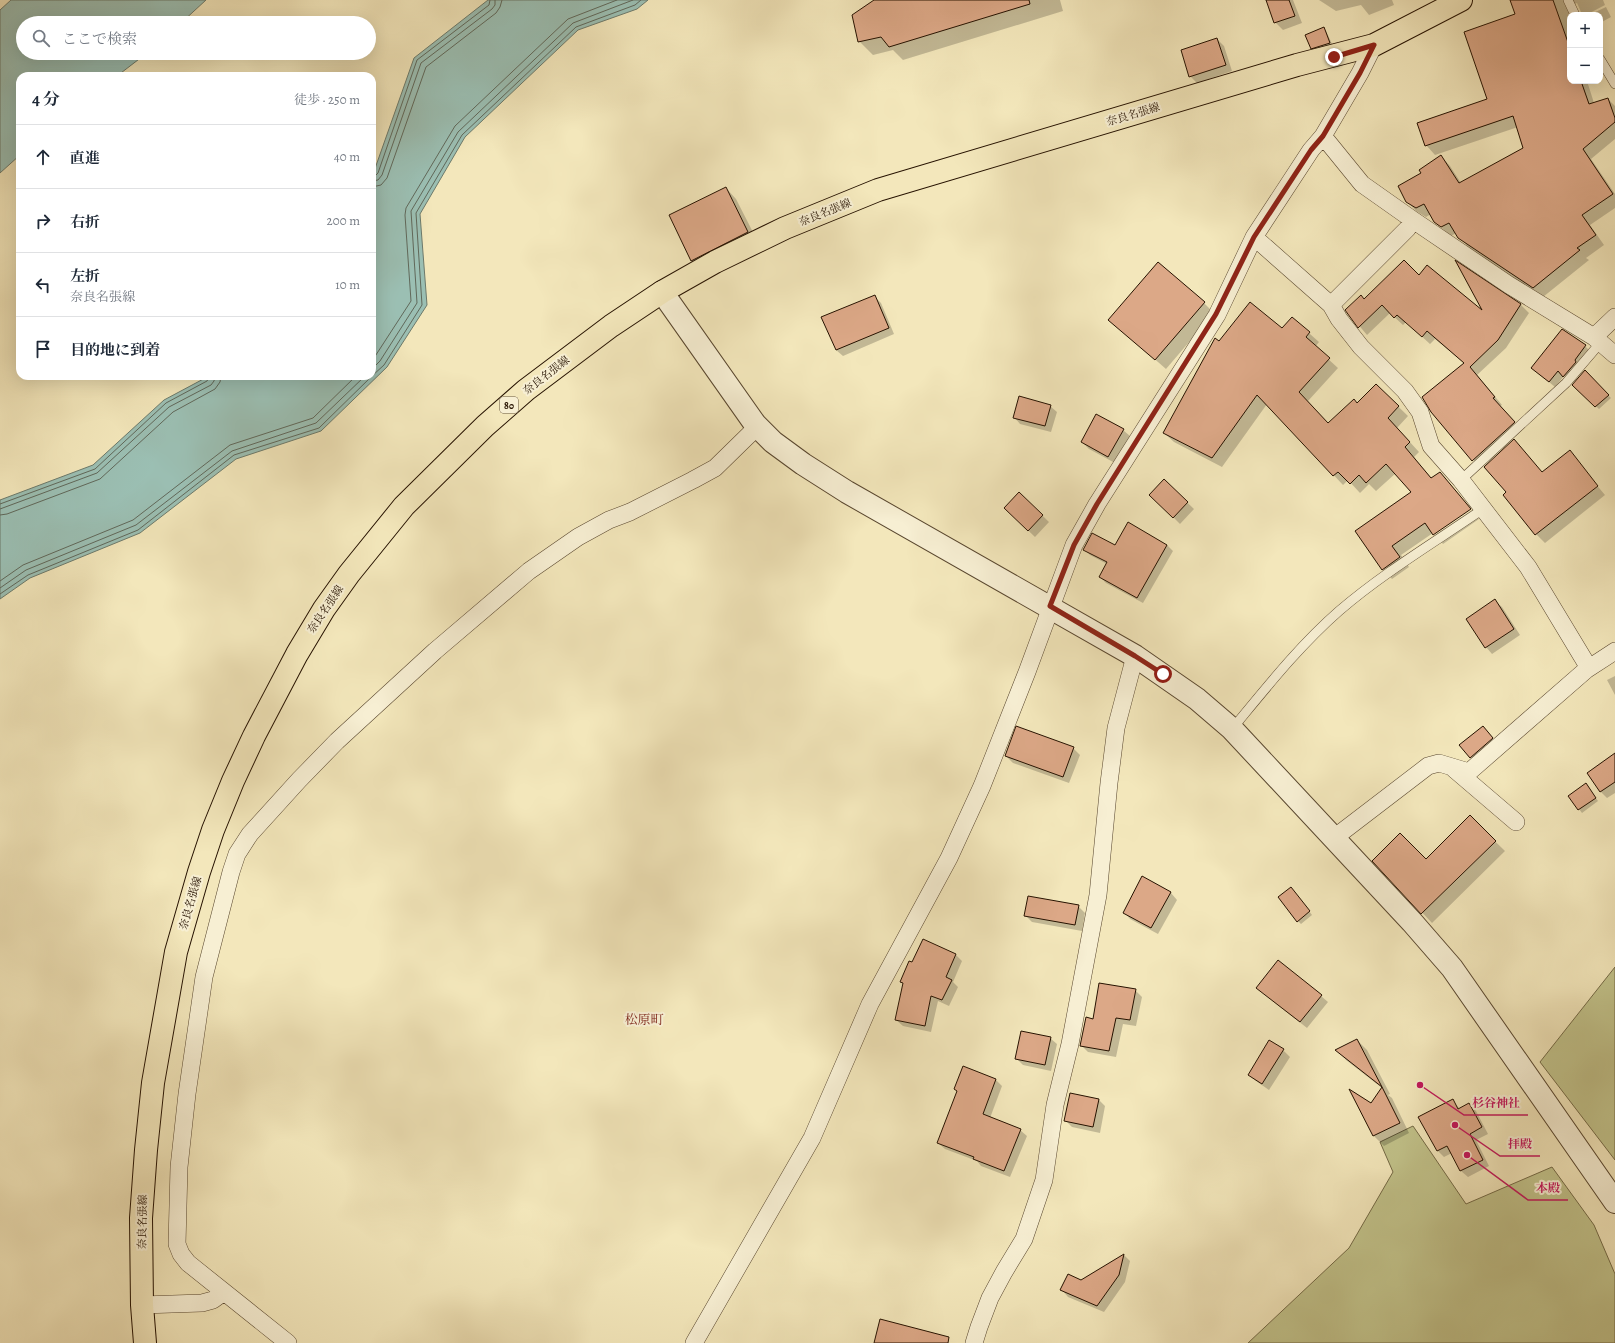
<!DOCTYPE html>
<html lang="ja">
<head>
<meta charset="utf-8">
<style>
	:root { --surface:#fff; --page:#f6f6f7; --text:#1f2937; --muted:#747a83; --line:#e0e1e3 }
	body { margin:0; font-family:Alegreya,"Noto Serif JP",serif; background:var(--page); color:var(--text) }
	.controls { position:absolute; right:12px; top:12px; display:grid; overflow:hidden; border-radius:8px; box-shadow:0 4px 16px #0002 }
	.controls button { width:36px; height:36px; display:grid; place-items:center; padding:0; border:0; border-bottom:1px solid var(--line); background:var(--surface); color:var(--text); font:20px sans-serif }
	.stop { position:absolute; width:12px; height:12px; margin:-9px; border:3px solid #8f2418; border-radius:50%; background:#fff }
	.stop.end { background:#8f2418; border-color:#fff; box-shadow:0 1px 4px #0008 }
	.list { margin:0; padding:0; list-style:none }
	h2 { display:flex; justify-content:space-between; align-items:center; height:52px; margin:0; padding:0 16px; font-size:17px }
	h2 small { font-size:13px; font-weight:400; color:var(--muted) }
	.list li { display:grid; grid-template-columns:26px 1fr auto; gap:12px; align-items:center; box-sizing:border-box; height:64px; padding:0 16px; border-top:1px solid var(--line) }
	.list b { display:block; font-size:15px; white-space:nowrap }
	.list p { margin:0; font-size:13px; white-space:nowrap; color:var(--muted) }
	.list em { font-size:13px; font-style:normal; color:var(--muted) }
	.icon { flex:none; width:22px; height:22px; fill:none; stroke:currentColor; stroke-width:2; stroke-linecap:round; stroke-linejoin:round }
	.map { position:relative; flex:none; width:1615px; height:1343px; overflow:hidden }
	.search { position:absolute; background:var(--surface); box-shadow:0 4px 16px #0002; left:16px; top:16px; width:360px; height:44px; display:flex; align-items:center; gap:10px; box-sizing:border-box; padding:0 14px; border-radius:22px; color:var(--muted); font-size:15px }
	.panel { position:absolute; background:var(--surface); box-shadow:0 4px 16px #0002; left:16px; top:72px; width:360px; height:308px; border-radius:12px }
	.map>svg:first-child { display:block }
</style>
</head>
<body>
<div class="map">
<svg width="1615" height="1343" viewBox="0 0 1615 1343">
	<rect width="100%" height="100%" fill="#f3e7bb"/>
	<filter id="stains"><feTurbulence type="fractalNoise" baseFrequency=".005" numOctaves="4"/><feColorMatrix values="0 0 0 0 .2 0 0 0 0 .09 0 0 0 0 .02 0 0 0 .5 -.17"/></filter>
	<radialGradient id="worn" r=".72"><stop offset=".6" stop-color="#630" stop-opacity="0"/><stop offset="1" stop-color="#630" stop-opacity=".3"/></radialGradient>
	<path fill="#c2c38b" stroke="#746a46" d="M 1615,967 L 1615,1160 L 1540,1062 Z
		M 1413,1126 L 1466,1204 L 1552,1167 L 1594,1225 L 1615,1274 L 1615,1343 L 1248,1343 L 1349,1248 L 1393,1172 L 1380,1142 Z"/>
	<path fill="#9bbfb3" stroke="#6c7a6b" d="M 11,0 L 206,0 L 181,23 L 23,23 L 23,53 L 147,53 L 117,76 L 20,76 L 20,155 L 0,173 L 0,10 Z
		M 488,0 L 648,0 L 637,9 L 578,30 L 465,137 L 420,214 L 427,305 L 387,367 L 321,431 L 236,459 L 140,533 L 30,578 L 0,599 L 0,500 L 93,465 L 164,400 L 209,376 L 372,376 L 372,177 L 414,58 Z"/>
	<path fill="#0003" d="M 876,0 L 1060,0 L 1063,11 L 903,60 L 893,50 L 873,55 L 859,41 Z
		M 1265,0 L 1293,0 L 1302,23 L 1283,30 L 1275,22 L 1269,4 Z
		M 1319,0 L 1392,0 L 1394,5 L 1369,15 L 1361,5 L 1336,11 Z
		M 1514,0 L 1603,0 L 1605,5 L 1586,15 L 1581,15 L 1581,12 L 1577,3 L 1575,4 L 1573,15 L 1570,15 L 1570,81 L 1587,81 L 1594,103 L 1608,99 L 1615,106 L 1615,139 L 1591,159 L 1615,194 L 1615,208 L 1590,225 L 1604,245 L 1586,258 L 1589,260 L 1543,297 L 1469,248 L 1456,233 L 1451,236 L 1445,231 L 1435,222 L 1431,214 L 1426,217 L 1416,211 L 1407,201 L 1422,174 L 1441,156 L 1450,166 L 1461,183 L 1524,148 L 1518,127 L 1435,155 L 1426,145 L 1488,100 L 1517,15 Z
		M 1606,7 L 1611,17 L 1600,23 L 1600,15 L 1589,15 Z
		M 1323,28 L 1326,31 L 1333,46 L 1315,51 L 1311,48 Z
		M 1217,39 L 1224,46 L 1232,71 L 1197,83 L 1190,76 Z
		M 726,188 L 736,199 L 758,242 L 702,271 L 692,261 L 670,215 Z
		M 1458,263 L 1521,305 L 1529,313 L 1506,348 L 1477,375 L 1502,405 L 1500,406 L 1522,430 L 1481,468 L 1431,412 L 1464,363 L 1435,339 L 1430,344 L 1406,322 L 1403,325 L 1390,313 L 1367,335 L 1346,310 L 1364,300 L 1419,277 L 1485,314 Z
		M 874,296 L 881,303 L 894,334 L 843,356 L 836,350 Z
		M 1204,303 L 1214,313 L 1166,369 L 1110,320 Z
		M 1292,318 L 1319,342 L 1315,347 L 1338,368 L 1308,401 L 1329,424 L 1358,404 L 1376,385 L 1408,416 L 1397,428 L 1419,452 L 1414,457 L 1432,479 L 1440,473 L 1471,508 L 1434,534 L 1433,533 L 1401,555 L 1409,567 L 1392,579 L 1383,569 L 1412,492 L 1396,473 L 1376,491 L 1369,484 L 1360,493 L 1348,480 L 1343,485 L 1267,404 L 1222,467 L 1174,442 L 1164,433 L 1219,342 L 1283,329 Z
		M 1585,346 L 1590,351 L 1569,381 L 1564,376 L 1555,387 L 1532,368 Z
		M 1585,372 L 1611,398 L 1599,409 L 1573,385 Z
		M 1050,406 L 1057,412 L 1051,432 L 1020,424 L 1014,417 Z
		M 1123,430 L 1130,436 L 1115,463 L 1089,449 L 1082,442 Z
		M 1514,440 L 1542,473 L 1569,452 L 1605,495 L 1545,543 L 1536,534 L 1505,495 L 1508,492 Z
		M 1165,481 L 1194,509 L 1180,524 L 1151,495 Z
		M 1019,493 L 1049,522 L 1035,537 L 1012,515 Z
		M 1472,510 L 1479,519 L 1443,544 L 1435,535 Z
		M 1167,545 L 1173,551 L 1143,603 L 1106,583 L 1100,577 L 1107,564 L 1090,555 L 1084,549 L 1116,546 Z
		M 1495,601 L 1502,607 L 1520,635 L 1492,654 L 1486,647 Z
		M 1615,676 L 1615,695 L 1607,680 Z
		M 1486,731 L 1495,742 L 1474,760 L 1471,757 Z
		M 1073,748 L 1080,755 L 1069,783 L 1013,763 L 1006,756 Z
		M 1615,755 L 1615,793 L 1607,798 L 1601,792 L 1588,773 Z
		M 1589,788 L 1598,801 L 1582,813 L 1569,796 Z
		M 1470,817 L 1505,851 L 1432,923 L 1374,861 L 1426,861 Z
		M 1143,878 L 1171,893 L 1177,900 L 1158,934 L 1130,919 L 1124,912 Z
		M 1294,891 L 1312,915 L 1301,924 L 1298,921 Z
		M 1078,906 L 1085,913 L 1082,931 L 1032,922 L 1025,915 Z
		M 956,955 L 962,961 L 953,982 L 958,987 L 949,1006 L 938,1001 L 931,1032 L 903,1026 L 896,1020 L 904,984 L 901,981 L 913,963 Z
		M 1135,990 L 1142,997 L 1136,1026 L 1123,1024 L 1116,1057 L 1088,1052 L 1081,1045 L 1094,1020 Z
		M 1264,994 L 1321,996 L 1328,1002 L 1307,1028 Z
		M 1050,1038 L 1057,1044 L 1051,1071 L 1023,1065 L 1017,1059 Z
		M 1357,1040 L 1367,1050 L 1390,1094 L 1388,1095 L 1392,1098 L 1409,1133 L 1384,1146 L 1374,1136 L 1352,1092 L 1371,1104 L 1382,1088 L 1346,1060 L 1337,1050 Z
		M 1283,1050 L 1290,1057 L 1269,1090 L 1256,1081 L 1249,1075 Z
		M 963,1067 L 996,1080 L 1002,1086 L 990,1118 L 1020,1130 L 1027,1136 L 1010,1177 L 981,1166 L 977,1161 L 945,1149 L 938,1143 L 958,1092 L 955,1089 Z
		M 1099,1100 L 1105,1106 L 1100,1133 L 1072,1127 L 1065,1120 Z
		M 1452,1100 L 1460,1109 L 1469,1104 L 1476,1111 L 1488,1134 L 1476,1140 L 1489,1166 L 1468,1177 L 1461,1171 L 1452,1153 L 1444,1157 L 1438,1151 Z
		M 1124,1255 L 1130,1261 L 1125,1282 L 1104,1312 L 1068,1297 L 1062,1290 L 1081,1281 Z"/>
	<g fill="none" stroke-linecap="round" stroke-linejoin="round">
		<path stroke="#60685a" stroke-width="1" d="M 372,176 L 375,176 L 378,173 L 417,60 L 489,5 L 490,0
			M 372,181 L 378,180 L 382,175 L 421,63 L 492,9 L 495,5 L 495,0
			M 372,187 L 381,185 L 387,178 L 426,67 L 496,13 L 500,7 L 502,0
			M 372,361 L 411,301 L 405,215 L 406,208 L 455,126 L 568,19 L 617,0
			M 372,369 L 380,361 L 417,303 L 411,211 L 458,132 L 573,23 L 633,0
			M 372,376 L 384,365 L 422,305 L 416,213 L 462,135 L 576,27 L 635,5 L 641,0
			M 0,504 L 95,469 L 166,403 L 207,381 L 210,376
			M 0,509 L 97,473 L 169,407 L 211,385 L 214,381 L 215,376
			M 0,515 L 7,514 L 100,479 L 173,412 L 215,389 L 220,382 L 221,376
			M 0,581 L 23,565 L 133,520 L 230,445 L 313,418 L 356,376
			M 0,588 L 26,570 L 136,525 L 232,451 L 316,423 L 365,376
			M 0,594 L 28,575 L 138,530 L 234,455 L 319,428 L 372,376"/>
	</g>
	<path fill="#dca887" stroke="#261200" d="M 874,0 L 1029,0 L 1030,4 L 889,47 L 881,37 L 858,42 L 852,15 Z
		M 1266,0 L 1289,0 L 1295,16 L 1274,23 Z
		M 1510,0 L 1553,0 L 1570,48 L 1570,81 L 1581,81 L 1589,104 L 1608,98 L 1615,118 L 1615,122 L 1583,149 L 1613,194 L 1582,215 L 1596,235 L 1577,248 L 1580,250 L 1533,288 L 1458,238 L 1449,223 L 1441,227 L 1434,222 L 1424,204 L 1416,208 L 1406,202 L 1398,186 L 1421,173 L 1419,170 L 1441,155 L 1459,183 L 1523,148 L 1513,116 L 1425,146 L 1417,123 L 1487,99 L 1464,32 L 1515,14 Z
		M 1324,27 L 1330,43 L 1311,49 L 1305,35 Z
		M 1217,38 L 1226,65 L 1189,77 L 1181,50 Z
		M 726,187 L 748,232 L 691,261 L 669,215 Z
		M 1404,260 L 1419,275 L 1427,265 L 1482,310 L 1455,260 L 1521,304 L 1498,340 L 1470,367 L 1495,397 L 1493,398 L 1515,422 L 1472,461 L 1431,412 L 1422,397 L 1464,363 L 1427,331 L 1422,337 L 1397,315 L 1394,318 L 1382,305 L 1358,328 L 1345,310 L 1361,295 L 1364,299 Z
		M 1158,262 L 1205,302 L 1155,360 L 1108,320 Z
		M 875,295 L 889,328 L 836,350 L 821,317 Z
		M 1250,302 L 1282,328 L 1292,317 L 1310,332 L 1306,337 L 1330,358 L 1299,392 L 1328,423 L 1354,399 L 1357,403 L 1376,384 L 1399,406 L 1388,418 L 1410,442 L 1405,447 L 1431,478 L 1440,472 L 1471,509 L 1433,535 L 1425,523 L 1392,546 L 1400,557 L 1382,570 L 1355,531 L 1411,492 L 1386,464 L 1366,483 L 1359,475 L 1350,484 L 1338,472 L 1333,476 L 1257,395 L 1212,458 L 1163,433 L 1215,338 L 1219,341 Z
		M 1562,329 L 1586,345 L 1575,360 L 1576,362 L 1563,377 L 1558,371 L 1549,382 L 1531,368 Z
		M 1585,370 L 1609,395 L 1595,407 L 1572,385 Z
		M 1019,396 L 1051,405 L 1045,426 L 1013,418 Z
		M 1096,414 L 1124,429 L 1108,457 L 1081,442 Z
		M 1514,439 L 1542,472 L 1570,450 L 1598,486 L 1535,535 L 1503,495 L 1506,492 L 1484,467 Z
		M 1164,479 L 1188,502 L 1173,518 L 1149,495 Z
		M 1019,492 L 1043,515 L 1028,531 L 1004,508 Z
		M 1128,522 L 1167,545 L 1137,598 L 1099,577 L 1107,562 L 1083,550 L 1092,533 L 1115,545 Z
		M 1495,599 L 1514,629 L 1485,648 L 1466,619 Z
		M 1016,726 L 1074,747 L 1063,777 L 1005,756 Z
		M 1483,726 L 1493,738 L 1470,758 L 1459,745 Z
		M 1615,753 L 1615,782 L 1600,792 L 1587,773 Z
		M 1586,783 L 1596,798 L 1578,810 L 1568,796 Z
		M 1470,815 L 1496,841 L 1421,914 L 1372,861 L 1400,833 L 1426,859 Z
		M 1142,876 L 1171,892 L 1151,928 L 1123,913 Z
		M 1291,887 L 1310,911 L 1297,922 L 1278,897 Z
		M 1028,896 L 1079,905 L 1075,925 L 1024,916 Z
		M 923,939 L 956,954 L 946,977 L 952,980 L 942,1000 L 931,996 L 925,1026 L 895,1020 L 903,983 L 900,982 L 909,961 L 912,962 Z
		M 1278,960 L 1322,995 L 1300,1022 L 1256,988 Z
		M 1099,983 L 1136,989 L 1130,1020 L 1116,1018 L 1109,1051 L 1080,1046 L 1086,1017 L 1093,1019 Z
		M 1021,1031 L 1051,1037 L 1045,1065 L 1015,1059 Z
		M 1357,1039 L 1382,1087 L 1335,1050 Z
		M 1269,1040 L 1284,1049 L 1262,1084 L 1248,1075 Z
		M 963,1066 L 996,1079 L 983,1114 L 1021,1129 L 1004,1171 L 973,1159 L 974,1157 L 937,1143 L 957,1091 L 954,1089 Z
		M 1382,1087 L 1400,1123 L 1373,1136 L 1349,1089 L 1371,1103 Z
		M 1070,1093 L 1099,1099 L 1093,1127 L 1064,1121 Z
		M 1453,1099 L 1458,1109 L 1469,1103 L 1482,1127 L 1470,1134 L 1483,1160 L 1460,1171 L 1447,1146 L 1437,1151 L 1418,1117 Z
		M 1124,1254 L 1119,1275 L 1097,1306 L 1060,1290 L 1068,1274 L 1081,1280 Z
		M 880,1319 L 949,1337 L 948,1343 L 874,1343 Z"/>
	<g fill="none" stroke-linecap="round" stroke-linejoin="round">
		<g stroke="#59472f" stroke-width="10">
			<path id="service" d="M 1568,0 L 1575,15
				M 1600,59 L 1615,84
				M 1461,480 L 1566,383 L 1596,348 L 1604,345
				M 1232,729 C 1266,688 1299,646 1339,611 C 1383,573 1435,542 1483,509"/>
		</g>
		<g stroke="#59472f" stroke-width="18">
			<path id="minor" d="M 1323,136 L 1362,184 L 1413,220 L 1509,285 L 1594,337 L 1615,317
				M 1254,237 L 1331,305 L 1339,319 L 1361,347 L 1405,391 L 1420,412 L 1431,446 L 1461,480 L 1528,567 L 1589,668
				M 1331,305 L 1407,229 L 1413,220
				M 1594,337 L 1615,355
				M 1454,769 L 1516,822
				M 1334,838 L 1428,766 L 1439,763 L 1469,772 L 1586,670 L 1615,651
				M 142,1305 L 202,1303 L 213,1300 L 224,1292
				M 288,1343 L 188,1263 L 181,1254 L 177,1244 L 179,1167 L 187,1094 L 204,977 L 231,872 L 237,854 L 250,834 L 299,780 L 337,741 L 435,651 L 529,571 L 578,537 L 609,520 L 630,512 L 693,480 L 715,468 L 758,426
				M 694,1343 L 812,1138 L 870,1004 L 949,858 L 982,786 L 1027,672 L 1074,545 L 1097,504 L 1217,315 L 1254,237 L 1311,150 L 1323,136 L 1360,73 L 1374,45
				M 974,1343 L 979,1327 L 990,1298 L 1004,1272 L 1024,1239 L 1044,1180 L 1055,1105 L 1070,1044 L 1098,895 L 1109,783 L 1116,728 L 1135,656"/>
		</g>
		<g stroke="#59472f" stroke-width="24">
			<path id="tertiary" d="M 662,292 L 755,424 L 773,442 L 803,464 L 847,492 L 1135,656 L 1197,699 L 1232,729 L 1412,922 L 1452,968 L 1615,1202"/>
		</g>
		<g stroke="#261200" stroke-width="24">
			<path id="primary" d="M 145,1343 L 142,1305 L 141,1218 L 146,1150 L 153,1083 L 176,952 L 199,872 L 213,830 L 233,781 L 254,736 L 297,654 L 324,609 L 349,574 L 404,506 L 485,426 L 526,390 L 611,326 L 662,292 L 715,262 L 785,228 L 878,190 L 1297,65 L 1374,45 L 1461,0"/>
		</g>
		<use href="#service" stroke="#f7efd3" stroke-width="9"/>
		<use href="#minor" stroke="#f7efd3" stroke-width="17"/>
		<use href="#tertiary" stroke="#f7efd3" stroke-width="22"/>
		<use href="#primary" stroke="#f3e7bb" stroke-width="22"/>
	</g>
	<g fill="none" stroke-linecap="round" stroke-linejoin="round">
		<path stroke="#8f2418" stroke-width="5" d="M 1163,674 L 1135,656 L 1050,606 L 1074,545 L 1097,504 L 1216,314 L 1254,237 L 1311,150 L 1323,136 L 1360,73 L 1374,45 L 1334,57"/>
	</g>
	<g text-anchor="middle" stroke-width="4" stroke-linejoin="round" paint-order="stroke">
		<rect fill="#f7efd3" stroke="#65543f" stroke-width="1" x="500" y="397" width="18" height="16" rx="3"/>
		<g font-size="10" font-weight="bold" fill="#261200">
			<text x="509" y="409">80</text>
		</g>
		<g font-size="11" fill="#261200" stroke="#f7efd3">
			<text transform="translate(1133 114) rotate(-17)" y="4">奈良名張線</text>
			<text transform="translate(825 212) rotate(-22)" y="4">奈良名張線</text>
			<text transform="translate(546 375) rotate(-38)" y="4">奈良名張線</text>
			<text transform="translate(325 609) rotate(-56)" y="4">奈良名張線</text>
			<text transform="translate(190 903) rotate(-74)" y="4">奈良名張線</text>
			<text transform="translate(142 1222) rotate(-89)" y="4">奈良名張線</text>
		</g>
		<g font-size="13" fill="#7a1f14" stroke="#f7efd3">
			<text x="644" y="1024">松原町</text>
		</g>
	</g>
	<path fill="none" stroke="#c2185b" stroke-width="1.5" d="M1420 1085L1464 1115H1528M1455 1125L1500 1156H1540M1467 1155L1528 1200H1568"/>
	<g fill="#c2185b" stroke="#f7efd3" stroke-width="1.5">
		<circle cx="1420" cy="1085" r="4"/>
		<circle cx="1455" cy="1125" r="4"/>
		<circle cx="1467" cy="1155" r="4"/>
	</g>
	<g font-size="12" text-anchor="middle" font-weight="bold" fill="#c2185b" stroke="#f7efd3" stroke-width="4" stroke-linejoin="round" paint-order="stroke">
		<text x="1496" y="1107">杉谷神社</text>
		<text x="1520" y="1148">拝殿</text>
		<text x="1548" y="1192">本殿</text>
	</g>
	<rect width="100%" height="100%" filter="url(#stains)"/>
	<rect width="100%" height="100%" fill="url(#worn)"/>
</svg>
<div class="controls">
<button>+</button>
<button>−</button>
</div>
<div class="stop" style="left:1163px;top:674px"></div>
<div class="stop end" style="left:1334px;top:57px"></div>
<div class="search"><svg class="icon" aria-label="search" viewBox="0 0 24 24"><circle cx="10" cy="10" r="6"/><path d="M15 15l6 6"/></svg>ここで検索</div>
<section class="panel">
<h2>4 分<small>徒歩 · 250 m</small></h2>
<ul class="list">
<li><svg class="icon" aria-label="ahead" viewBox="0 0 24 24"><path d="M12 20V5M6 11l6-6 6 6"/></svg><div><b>直進</b></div><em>40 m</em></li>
<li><svg class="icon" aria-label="right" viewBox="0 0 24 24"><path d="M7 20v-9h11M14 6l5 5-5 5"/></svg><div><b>右折</b></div><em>200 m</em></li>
<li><svg class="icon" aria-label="left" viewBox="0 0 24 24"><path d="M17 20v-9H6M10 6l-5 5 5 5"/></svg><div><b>左折</b><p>奈良名張線</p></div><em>10 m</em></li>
<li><svg class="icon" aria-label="arrive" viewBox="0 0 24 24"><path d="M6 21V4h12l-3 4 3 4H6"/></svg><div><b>目的地に到着</b></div></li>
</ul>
</section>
</div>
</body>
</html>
